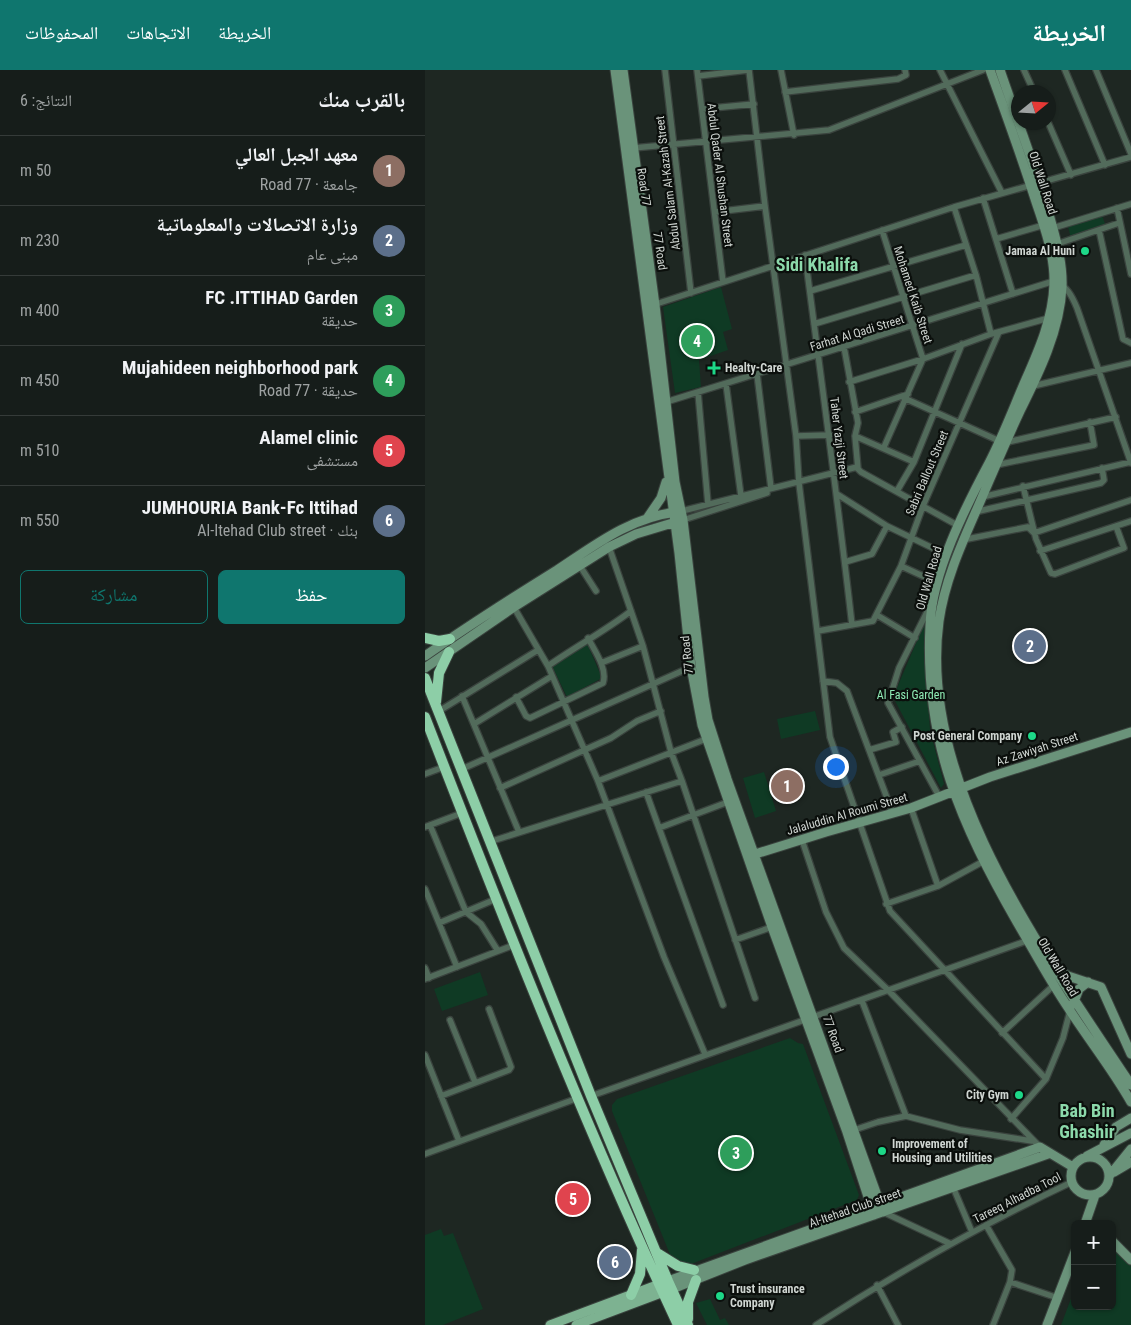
<!DOCTYPE html>
<html lang="ar">
<head>
<meta charset="utf-8">
<style>
	:root { --surface:#161d1a; --page:#232a27; --text:#f1f3f6; --muted:#9ea2a2; --line:#353b39; --accent:#0f766e }
	body { margin:0; font-family:"Roboto Condensed","Noto Naskh Arabic",sans-serif; background:var(--page); color:var(--text); direction:rtl }
	.controls { position:absolute; right:15px; bottom:15px; display:grid; overflow:hidden; border-radius:8px; box-shadow:0 1px 4px #0004 }
	.controls button { width:45px; height:45px; display:grid; place-items:center; padding:0; border:0; border-bottom:1px solid var(--line); background:var(--surface); color:var(--text); font:25px sans-serif }
	.compass { position:absolute; left:586px; top:15px; width:45px; height:45px; border-radius:50%; background:var(--surface); box-shadow:0 1px 4px #0004; rotate:72deg }
	.you { position:absolute; left:410px; top:696px; width:18px; height:18px; margin:-12px; border:4px solid #fff; border-radius:50%; background:#1a73e8; box-shadow:0 0 0 8px #1a73e833 }
	.badge { display:grid; place-items:center; width:32px; height:32px; border-radius:50%; background:var(--accent); color:#fff; font-size:16px; font-weight:700 }
	.pin { position:absolute; translate:-50% -50%; border:2px solid #fff; box-shadow:0 1px 5px #0006 }
	.list { margin:0; padding:0; list-style:none }
	h2 { display:flex; justify-content:space-between; align-items:center; height:65px; margin:0; padding:0 20px; font-size:21px }
	h2 small { font-size:16px; font-weight:400; color:var(--muted) }
	.list li { display:grid; grid-template-columns:32px 1fr auto; gap:15px; align-items:center; box-sizing:border-box; height:70px; padding:0 20px; border-top:1px solid var(--line) }
	.list b { display:block; font-size:19px; white-space:nowrap }
	.list p { margin:0; font-size:16px; white-space:nowrap; color:var(--muted) }
	.list em { font-size:16px; font-style:normal; color:var(--muted) }
	.actions { display:flex; gap:10px; padding:15px 20px }
	.actions a { flex:1; padding:11px 0; border:1px solid var(--accent); border-radius:8px; text-align:center; font-size:18px; color:var(--accent) }
	.actions .main { background:var(--accent); color:#fff }
	.map { position:relative; flex:none; width:706px; height:1255px; overflow:hidden; direction:ltr }
	header { display:flex; align-items:center; gap:30px; box-sizing:border-box; height:70px; padding:0 25px; background:var(--accent); color:#fff }
	header strong { font-size:24px }
	nav { display:flex; gap:28px; margin-inline-start:auto; font-size:18px }
	main { display:flex }
	aside { flex:1; background:var(--surface) }
	.map>svg:first-child { display:block }
</style>
</head>
<body>
<header>
<strong>الخريطة</strong>
<nav><a>الخريطة</a><a>الاتجاهات</a><a>المحفوظات</a></nav>
</header>
<main>
<div class="map">
<svg width="706" height="1255" viewBox="0 0 706 1255">
	<rect width="100%" height="100%" fill="#1e2722"/>
	<path fill="#0f3a24" d="M 677,145 L 681,157 L 646,168 L 643,157 Z
		M 296,217 L 307,259 L 298,262 L 303,280 L 274,290 L 276,317 L 250,323 L 238,237 Z
		M 503,545 L 501,600 L 505,660 L 519,714 L 516,718 L 468,627 Z
		M 161,571 L 177,608 L 142,627 L 127,596 Z
		M 390,641 L 395,660 L 356,669 L 352,649 Z
		M 339,702 L 351,741 L 330,748 L 318,708 Z
		M 55,902 L 63,925 L 17,941 L 9,919 Z
		M 365,968 L 373,973 L 378,974 L 434,1125 L 432,1130 L 266,1194 L 248,1192 L 187,1041 L 187,1035 L 192,1029 Z
		M 16,1159 L 19,1166 L 28,1163 L 58,1239 L 18,1255 L 0,1255 L 0,1165 Z
		M 687,1176 L 706,1196 L 706,1255 L 636,1255 L 650,1218 L 650,1236 L 687,1236 Z
		M 285,1229 L 295,1250 L 300,1248 L 304,1255 L 282,1255 L 271,1233 Z"/>
	<g fill="none" stroke-linecap="round" stroke-linejoin="round">
		<g stroke="#3a433e" stroke-width="8">
			<path id="street" d="M 240,0 L 266,223
				M 272,0 L 298,212
				M 324,0 L 340,136 L 371,366 L 374,413 L 405,667 L 465,841 L 621,1009
				M 356,0 L 369,65
				M 515,0 L 577,123
				M 599,0 L 609,22
				M 640,0 L 680,95
				M 671,0 L 706,84
				M 273,6 L 323,0
				M 360,22 L 473,9 L 481,5 L 480,0
				M 277,39 L 329,34
				M 623,52 L 646,105
				M 208,78 L 404,60 L 558,0
				M 558,128 L 588,224
				M 529,137 L 551,205 L 566,264
				M 692,138 L 706,204
				M 290,142 L 340,136
				M 628,158 L 706,134
				M 457,160 L 498,289 L 459,377
				M 674,160 L 698,269 L 706,273
				M 571,169 L 619,155
				M 632,174 L 694,153
				M 380,185 C 396,308 413,431 427,555
				M 385,221 L 541,175
				M 228,235 L 529,137 L 706,87
				M 389,254 L 551,205
				M 419,277 L 433,353 L 430,366 L 433,399 L 436,402 L 532,455
				M 332,304 L 346,418
				M 424,312 L 498,289 L 566,264 L 624,248
				M 301,314 L 316,426
				M 608,316 L 706,293
				M 273,322 L 283,434
				M 479,328 L 570,369 L 574,374 L 691,347
				M 241,332 L 629,211 C 642,216 647,226 652,238 L 706,393
				M 430,342 L 483,324
				M 371,366 L 405,365
				M 430,366 L 489,392
				M 571,395 L 669,375 L 665,352
				M 598,416 L 611,469 L 626,503 L 630,504 L 699,478 L 691,456
				M 472,421 L 489,392 L 537,274
				M 412,424 L 462,456 L 522,485
				M 557,427 L 706,392
				M 257,441 L 432,397
				M 550,442 L 676,413 L 679,410 L 677,398
				M 258,450 L 342,423
				M 537,470 L 603,457 L 609,463 L 706,430
				M 184,477 L 218,576 L 246,682 L 257,711
				M 615,481 L 706,451
				M 420,492 L 447,484 L 462,456
				M 155,496 L 171,521
				M 476,496 L 513,513
				M 507,532 L 474,598 L 463,633 L 515,728
				M 87,534 L 123,596 L 173,711 L 239,887 L 280,984
				M 452,545 L 490,568
				M 393,561 L 448,551 L 476,496 L 498,436 L 574,262
				M 176,593 L 218,576
				M 123,596 C 150,577 180,561 206,541
				M 398,611 L 412,613 L 422,621 L 468,744
				M 37,626 L 94,762
				M 91,627 L 101,646 L 105,648 L 178,613 C 183,599 169,580 163,568
				M 14,641 L 113,580
				M 49,654 L 127,606
				M 444,680 L 471,672 L 468,662 L 477,657
				M 37,699 L 266,597
				M 0,704 L 19,697
				M 454,705 L 495,691
				M 173,711 L 281,669
				M 75,718 L 186,668 L 212,651 L 236,641
				M 221,722 L 298,935
				M 5,755 L 41,842 L 56,854 L 73,881
				M 0,757 L 37,743
				M 234,758 L 303,732
				M 377,770 L 401,842 L 419,878 L 464,921 L 615,1077
				M 64,772 L 257,711 L 330,928
				M 513,816 L 559,791
				M 0,819 L 32,897
				M 461,834 L 513,816 L 486,738
				M 14,853 L 71,829
				M 310,870 L 347,857
				M 0,898 L 4,908
				M 0,909 L 89,875
				M 437,931 L 481,1046
				M 25,950 L 50,1012
				M 577,963 L 629,915
				M 0,985 L 34,1071
				M 16,1026 L 84,1000 L 86,997 L 64,939
				M 166,1026 L 604,870
				M 586,1049 L 621,1009 L 638,968 L 645,941
				M 429,1060 L 453,1052 L 481,1046 L 535,1060 L 607,1071
				M 0,1084 L 153,1028
				M 528,1117 L 547,1162
				M 458,1142 L 526,1174
				M 561,1155 L 587,1200 L 585,1212 L 568,1255
				M 585,1212 L 633,1228
				M 452,1215 L 473,1255
				M 391,1255 C 473,1202 558,1154 647,1112"/>
		</g>
		<g stroke="#3a433e" stroke-width="11">
			<path id="secondary" d="M 190,0 L 254,483 L 266,597 L 277,655 L 347,857 L 422,1062 L 449,1145
				M 198,0 L 230,235 L 250,412 L 258,450 L 279,627 L 283,650 L 302,709 L 458,1142
				M 565,0 C 581,44 597,88 611,132 C 620,158 630,187 629,214 C 628,250 612,284 598,316 C 587,342 577,368 564,393 C 540,438 507,503 505,555 C 499,672 536,754 592,852 C 609,881 625,911 644,939 C 664,970 688,1000 706,1032
				M 575,0 C 591,47 609,93 623,141 C 630,165 638,192 637,217 C 635,260 614,303 595,341 C 581,371 568,402 555,432 C 538,471 520,509 514,551 C 492,714 621,886 706,1015
				M 223,447 L 236,428 L 241,412
				M 0,586 C 43,556 87,528 132,500 C 170,475 204,448 251,442
				M 0,598 L 89,537 L 184,477 L 211,464 L 254,451
				M 324,786 L 401,762 L 486,738 L 565,707 L 706,662
				M 629,897 L 643,906 L 676,917 L 706,984
				M 648,934 L 654,919 L 663,912
				M 679,1075 L 691,1057 L 706,1048
				M 662,1086 L 706,1063
				M646 1106a19 19 0 1 1 38 0a19 19 0 1 1-38 0Z
				M 689,1102 L 706,1092
				M 685,1105 L 706,1079
				M 660,1154 L 670,1125
				M 687,1171 L 706,1190
				M 243,1211 L 615,1077 L 648,1097
				M 247,1219 L 320,1190 L 623,1084
				M 622,1255 L 650,1182"/>
		</g>
		<g stroke="#3a433e" stroke-width="11">
			<path id="primary" d="M 125,1255 L 240,1212
				M 151,1255 L 244,1220"/>
		</g>
		<g stroke="#3a433e" stroke-width="12">
			<path id="highway" d="M 0,568 L 14,571 L 25,569
				M 0,608 L 166,1026 L 243,1211 L 263,1255
				M 11,632 L 14,603 L 24,582
				M 0,647 C 79,851 160,1056 253,1255
				M 232,1183 L 253,1196 L 269,1200
				M 206,1225 L 215,1204 L 217,1180
				M 263,1249 L 263,1232 L 271,1210"/>
		</g>
		<use href="#street" stroke="#526b5b" stroke-width="5.5"/>
		<use href="#secondary" stroke="#6a937a" stroke-width="9"/>
		<use href="#primary" stroke="#7db291" stroke-width="9"/>
		<use href="#highway" stroke="#8dcea7" stroke-width="10"/>
	</g>
	<g fill="#1dd888" stroke="#0b0f0c" stroke-width="2">
		<circle cx="660" cy="181" r="5"/>
		<path d="M286.5 290.5h5v5h5v5h-5v5h-5v-5h-5v-5h5z"/>
		<circle cx="607" cy="666" r="5"/>
		<circle cx="594" cy="1025" r="5"/>
		<circle cx="457" cy="1081" r="5"/>
		<circle cx="295" cy="1226" r="5"/>
	</g>
	<g text-anchor="middle" stroke-width="4.5" stroke-linejoin="round" paint-order="stroke">
		<g font-size="12" fill="#cfd5d1" stroke="#0b0f0c">
			<text transform="translate(295 105) rotate(83)" y="4">Abdul Qader Al Shushan Street</text>
			<text transform="translate(243 113) rotate(-97)" y="4">Abdul Salam Al-Kazah Street</text>
			<text transform="translate(618 113) rotate(72)" y="4">Old Wall Road</text>
			<text transform="translate(219 117) rotate(82)" y="4">Road 77</text>
			<text transform="translate(235 181) rotate(82)" y="4">77 Road</text>
			<text transform="translate(488 225) rotate(72)" y="4">Mohamed Kaib Street</text>
			<text transform="translate(432 263) rotate(-17)" y="4">Farhat Al Qadi Street</text>
			<text transform="translate(414 368) rotate(83)" y="4">Taher Yazji Street</text>
			<text transform="translate(502 403) rotate(-67)" y="4">Sabri Ballout Street</text>
			<text transform="translate(504 508) rotate(-74)" y="4">Old Wall Road</text>
			<text transform="translate(262 585) rotate(-96)" y="4">77 Road</text>
			<text transform="translate(612 679) rotate(-18)" y="4">Az Zawiyah Street</text>
			<text transform="translate(422 744) rotate(-16)" y="4">Jalaluddin Al Roumi Street</text>
			<text transform="translate(633 897) rotate(59)" y="4">Old Wall Road</text>
			<text transform="translate(408 964) rotate(70)" y="4">77 Road</text>
			<text transform="translate(592 1128) rotate(-27)" y="4">Tareeq Alhadba Tool</text>
			<text transform="translate(430 1138) rotate(-19)" y="4">Al-Itehad Club street</text>
		</g>
		<g font-size="12" font-weight="bold" fill="#cfd5d1" stroke="#0b0f0c" text-anchor="end">
			<text x="650" y="185">Jamaa Al Huni</text>
			<text x="300" y="302" text-anchor="start">Healty-Care</text>
			<text x="597" y="670">Post General Company</text>
			<text x="584" y="1029">City Gym</text>
			<text x="467" y="1078" text-anchor="start">Improvement of<tspan x="467" dy="14">Housing and Utilities</tspan></text>
			<text x="305" y="1223" text-anchor="start">Trust insurance<tspan x="305" dy="14">Company</tspan></text>
		</g>
		<g font-size="12" fill="#8febb5" stroke="#0b0f0c">
			<text x="486" y="629">Al Fasi Garden</text>
		</g>
		<g font-size="18" font-weight="bold" fill="#8cd9ab" stroke="#0b0f0c">
			<text x="392" y="201">Sidi Khalifa</text>
			<text x="662" y="1047">Bab Bin<tspan x="662" dy="21">Ghashir</tspan></text>
		</g>
	</g>
</svg>
<div class="controls">
<button>+</button>
<button>−</button>
</div>
<svg class="compass" viewBox="-18 -18 36 36"><path d="M0-13l5 13h-10z" fill="#e53935"/><path d="M0 13l5-13h-10z" fill="#9ea2a2"/></svg>
<div class="you"></div>
<div class="pin badge" style="left:362px;top:716px;background:#8d6e63">1</div>
<div class="pin badge" style="left:605px;top:576px;background:#5c6f8a">2</div>
<div class="pin badge" style="left:311px;top:1083px;background:#2e9e5b">3</div>
<div class="pin badge" style="left:272px;top:271px;background:#2e9e5b">4</div>
<div class="pin badge" style="left:148px;top:1129px;background:#e0444e">5</div>
<div class="pin badge" style="left:190px;top:1192px;background:#5c6f8a">6</div>
</div>
<aside>
<h2>بالقرب منك<small>النتائج: 6</small></h2>
<ul class="list">
<li><span class="badge" style="background:#8d6e63">1</span><div><b>معهد الجبل العالي</b><p>جامعة · 77 Road</p></div><em>50 m</em></li>
<li><span class="badge" style="background:#5c6f8a">2</span><div><b>وزارة الاتصالات والمعلوماتية</b><p>مبنى عام</p></div><em>230 m</em></li>
<li><span class="badge" style="background:#2e9e5b">3</span><div><b>FC .ITTIHAD Garden</b><p>حديقة</p></div><em>400 m</em></li>
<li><span class="badge" style="background:#2e9e5b">4</span><div><b>Mujahideen neighborhood park</b><p>حديقة · 77 Road</p></div><em>450 m</em></li>
<li><span class="badge" style="background:#e0444e">5</span><div><b>Alamel clinic</b><p>مستشفى</p></div><em>510 m</em></li>
<li><span class="badge" style="background:#5c6f8a">6</span><div><b>JUMHOURIA Bank-Fc Ittihad</b><p>بنك · Al-Itehad Club street</p></div><em>550 m</em></li>
</ul>
<div class="actions"><a class="main">حفظ</a><a>مشاركة</a></div>
</aside>
</main>
</body>
</html>
